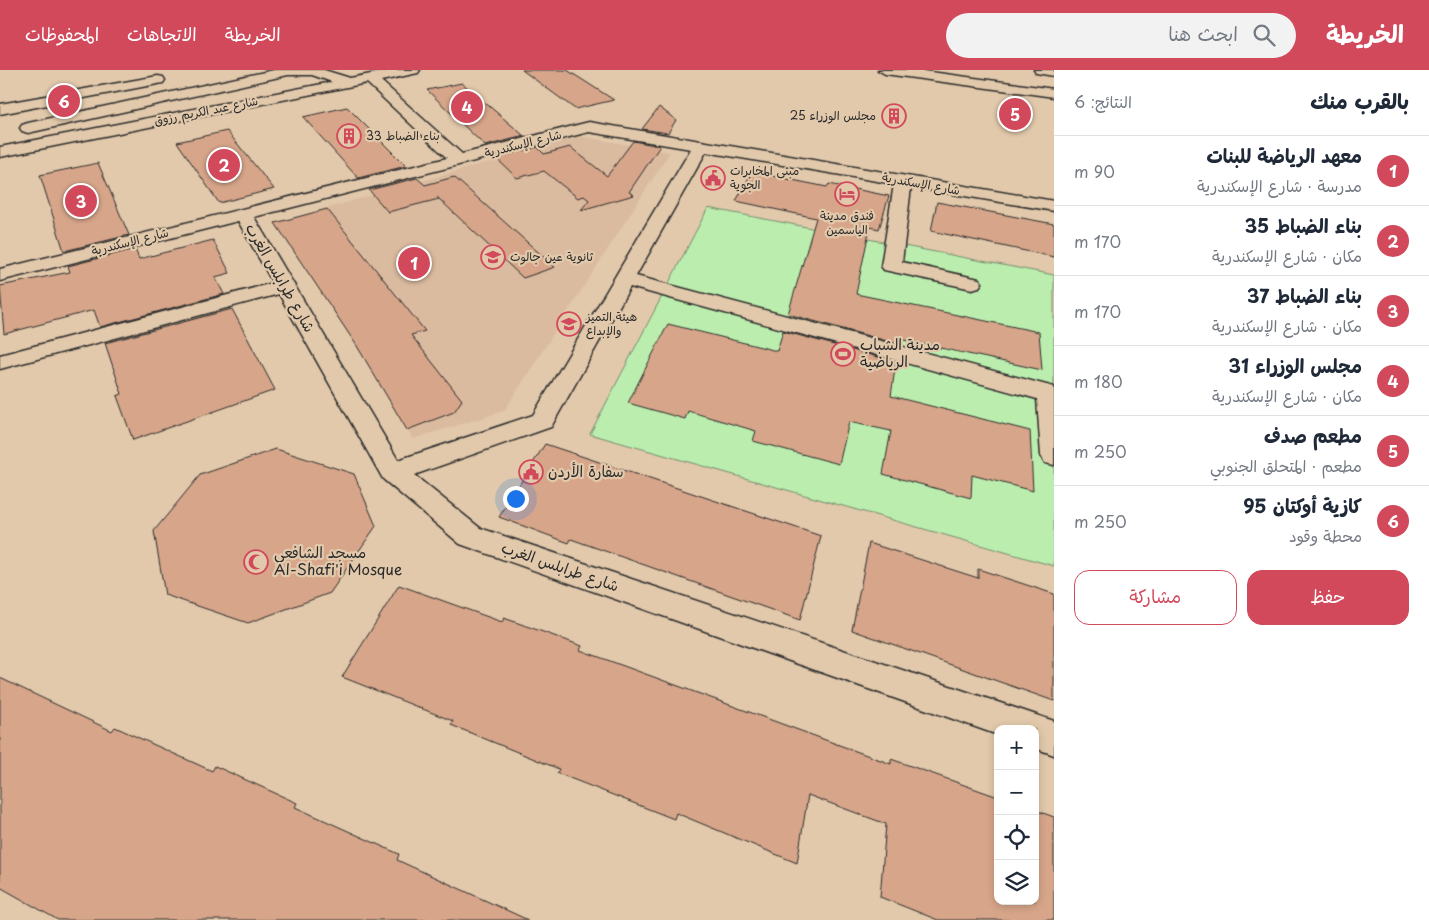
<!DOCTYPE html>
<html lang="ar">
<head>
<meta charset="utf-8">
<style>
	:root { --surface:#fff; --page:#f2f2f3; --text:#1f2937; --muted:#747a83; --line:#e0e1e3; --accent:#d1495b }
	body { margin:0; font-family:"Playpen Sans","Playpen Sans Arabic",sans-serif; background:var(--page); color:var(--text); direction:rtl }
	.controls { position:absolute; right:15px; bottom:15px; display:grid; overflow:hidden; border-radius:10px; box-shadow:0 2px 8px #0003 }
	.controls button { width:45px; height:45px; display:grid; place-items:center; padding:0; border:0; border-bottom:1px solid var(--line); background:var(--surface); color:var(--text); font:25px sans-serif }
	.you { position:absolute; left:515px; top:428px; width:18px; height:18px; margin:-12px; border:4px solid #fff; border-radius:50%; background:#1a73e8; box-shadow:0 0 0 8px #1a73e833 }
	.badge { display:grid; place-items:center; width:32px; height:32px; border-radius:50%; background:var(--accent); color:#fff; font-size:16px; font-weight:700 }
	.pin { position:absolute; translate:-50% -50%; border:2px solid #fff; box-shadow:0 1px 5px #0006 }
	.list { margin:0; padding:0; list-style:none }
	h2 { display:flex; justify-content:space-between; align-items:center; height:65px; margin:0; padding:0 20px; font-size:21px }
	h2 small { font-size:16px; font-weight:400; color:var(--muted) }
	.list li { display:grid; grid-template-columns:32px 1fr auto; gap:15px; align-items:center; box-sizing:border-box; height:70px; padding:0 20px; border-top:1px solid var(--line) }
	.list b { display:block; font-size:19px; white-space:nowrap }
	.list p { margin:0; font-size:16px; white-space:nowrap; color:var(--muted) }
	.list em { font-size:16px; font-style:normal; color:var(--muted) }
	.actions { display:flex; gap:10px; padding:15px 20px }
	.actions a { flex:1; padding:11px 0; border:1px solid var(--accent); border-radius:15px; text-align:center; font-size:18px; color:var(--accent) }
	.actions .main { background:var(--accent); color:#fff }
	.icon { flex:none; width:28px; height:28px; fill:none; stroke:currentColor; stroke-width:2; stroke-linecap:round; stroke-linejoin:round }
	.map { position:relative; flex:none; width:1054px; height:850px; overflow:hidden; direction:ltr }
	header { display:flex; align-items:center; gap:30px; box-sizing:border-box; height:70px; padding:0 25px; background:var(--accent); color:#fff }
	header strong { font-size:24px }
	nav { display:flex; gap:28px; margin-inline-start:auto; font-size:18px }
	.search { width:350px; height:45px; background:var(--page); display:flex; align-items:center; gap:12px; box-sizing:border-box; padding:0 18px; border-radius:28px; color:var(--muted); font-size:19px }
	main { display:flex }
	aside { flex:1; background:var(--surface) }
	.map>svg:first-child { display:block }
</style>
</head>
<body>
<header>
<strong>الخريطة</strong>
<div class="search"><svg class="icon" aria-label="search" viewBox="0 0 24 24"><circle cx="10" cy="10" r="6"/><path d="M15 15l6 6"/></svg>ابحث هنا</div>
<nav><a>الخريطة</a><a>الاتجاهات</a><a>المحفوظات</a></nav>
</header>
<main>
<aside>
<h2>بالقرب منك<small>النتائج: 6</small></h2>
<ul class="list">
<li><span class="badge">1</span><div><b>معهد الرياضة للبنات</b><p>مدرسة · شارع الإسكندرية</p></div><em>90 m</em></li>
<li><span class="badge">2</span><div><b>بناء الضباط 35</b><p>مكان · شارع الإسكندرية</p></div><em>170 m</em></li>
<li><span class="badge">3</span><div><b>بناء الضباط 37</b><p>مكان · شارع الإسكندرية</p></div><em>170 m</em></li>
<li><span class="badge">4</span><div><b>مجلس الوزراء 31</b><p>مكان · شارع الإسكندرية</p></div><em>180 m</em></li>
<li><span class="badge">5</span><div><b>مطعم صدف</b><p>مطعم · المتحلق الجنوبي</p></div><em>250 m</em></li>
<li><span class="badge">6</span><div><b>كازية أوكتان 95</b><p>محطة وقود</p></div><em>250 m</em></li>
</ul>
<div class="actions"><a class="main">حفظ</a><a>مشاركة</a></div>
</aside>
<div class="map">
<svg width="1054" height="850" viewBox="0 0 1054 850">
	<rect width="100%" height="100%" fill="#e2c9ab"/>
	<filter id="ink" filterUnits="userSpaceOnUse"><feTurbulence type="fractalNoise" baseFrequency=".02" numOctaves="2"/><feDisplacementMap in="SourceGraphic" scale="10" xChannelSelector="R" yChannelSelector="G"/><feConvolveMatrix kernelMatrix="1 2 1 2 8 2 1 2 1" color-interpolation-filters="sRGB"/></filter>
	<g filter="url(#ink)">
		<path fill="#dbbb9f" d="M 579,66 L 670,82 L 504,341 L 413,369 L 361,282 L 275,153 Z"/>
		<path fill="#bbeeae" stroke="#738c6c" d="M 708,138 L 1054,205 L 1054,496 L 590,364 Z"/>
		<path fill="#d7a68a" stroke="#2b2b2b" d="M 522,0 L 567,0 L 614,30 L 575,39 Z
			M 462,13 L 509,53 L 524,66 L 485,76 L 427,20 Z
			M 347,37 L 406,96 L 358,108 L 303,47 Z
			M 659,37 L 676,50 L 668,63 L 642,59 Z
			M 227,61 L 274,119 L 219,133 L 177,72 Z
			M 633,71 L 660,76 L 629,122 L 634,125 L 581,140 L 589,130 L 584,126 L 578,128 L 544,101 L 517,108 L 496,88 L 537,77 L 544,84 L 570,77 L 607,106 Z
			M 98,93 L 129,165 L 64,181 L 40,105 Z
			M 752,102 L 827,117 L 829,114 L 889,126 L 879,159 L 870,157 L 856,224 L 1039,262 L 1042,300 L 899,269 L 898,274 L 788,244 L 816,148 L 736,131 Z
			M 454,107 L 555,197 L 523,208 L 437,127 L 439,129 L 388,142 L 369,120 L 417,108 L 425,115 Z
			M 937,132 L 1054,154 L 1054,187 L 931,161 Z
			M 327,139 L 425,261 L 411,265 L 462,330 L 454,342 L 407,360 L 357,276 L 275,153 Z
			M 213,170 L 230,203 L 215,207 L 224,224 L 100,257 L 94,240 L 4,264 L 0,216 L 70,202 L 68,196 L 135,179 L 139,189 Z
			M 232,239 L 275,320 L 133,370 L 117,326 L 122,324 L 105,273 Z
			M 668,254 L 777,281 L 783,261 L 896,292 L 891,326 L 1030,361 L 1033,421 L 972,405 L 971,428 L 883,404 L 891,361 L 849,352 L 839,394 L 753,371 L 756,361 L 688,341 L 685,349 L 628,333 Z
			M 545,374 L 821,466 L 800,550 L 571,469 L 569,473 L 499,447 Z
			M 276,379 L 354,404 L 376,456 L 330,523 L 248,553 L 165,525 L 154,461 L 200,405 Z
			M 869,473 L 978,508 L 978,499 L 1054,524 L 1054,631 L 852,560 Z
			M 399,515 L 502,552 L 504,548 L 582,576 L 580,580 L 891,694 L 891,689 L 998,727 L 998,831 L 1035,831 L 1035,740 L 1054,747 L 1054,850 L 938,850 L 880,827 L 886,754 L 808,725 L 797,793 L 676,743 L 674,749 L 557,703 L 559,699 L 451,655 L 453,651 L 342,607 Z
			M 0,608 L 112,661 L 115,657 L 212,701 L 215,696 L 297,733 L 295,737 L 399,784 L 397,790 L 528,850 L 58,850 L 0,817 Z"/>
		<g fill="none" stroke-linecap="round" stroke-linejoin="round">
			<g stroke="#2b2b2b" stroke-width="3">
				<path id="minor" d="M 274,0 L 324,0 L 350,8 L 392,0 L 420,0 L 418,3 L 381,11 L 462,84 L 589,52 L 1054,131 L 1054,141 L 911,117 L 902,192 L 979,209 L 982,213 L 979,217 L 972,219 L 884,200 L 881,196 L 894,114 L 706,82 L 636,206 L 1054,317 L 1054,395 L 1045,393 L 1041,386 L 1037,329 L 630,217 L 551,357 L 414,405 L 480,458 L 1054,651 L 1054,685 L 1035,678 L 1035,659 L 998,659 L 998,665 L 460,474 L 383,409 L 279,224 L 0,299 L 0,285 L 273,213 L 238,151 L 0,211 L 0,199 L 447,88 L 367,13 L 0,87 L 0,77 L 332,12 L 312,5 L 288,5 L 28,63 L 22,61 L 20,58 L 22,55 L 28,53 ZM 589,62 L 691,79 L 533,345 L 398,390 L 254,147 Z
					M 158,6 L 163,7 L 165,10 L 163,13 L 0,44 L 0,34 Z"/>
			</g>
			<g stroke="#2b2b2b" stroke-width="3">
				<path id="highway" d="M 878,0 L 916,0 L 1054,19 L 1054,27 L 885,4 Z
					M 1034,0 L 1054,0 L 1054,6 L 1036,3 Z"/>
			</g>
			<use href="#minor" fill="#e2c9ab" fill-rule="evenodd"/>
			<use href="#highway" fill="#e2c9ab" fill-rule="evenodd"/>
		</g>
	</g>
	<defs>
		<g id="building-ring" transform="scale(1.25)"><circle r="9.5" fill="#e2c9ab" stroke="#d1495b" stroke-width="1.5"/><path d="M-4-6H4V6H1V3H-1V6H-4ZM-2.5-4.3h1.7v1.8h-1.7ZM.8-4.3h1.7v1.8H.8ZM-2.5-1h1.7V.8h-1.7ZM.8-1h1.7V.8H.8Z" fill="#d1495b"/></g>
		<g id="civic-ring" transform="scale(1.25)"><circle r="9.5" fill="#e2c9ab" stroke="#d1495b" stroke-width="1.5"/><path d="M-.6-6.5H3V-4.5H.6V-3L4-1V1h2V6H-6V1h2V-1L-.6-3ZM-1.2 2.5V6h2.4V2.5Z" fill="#d1495b"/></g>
		<g id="hotel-ring" transform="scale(1.25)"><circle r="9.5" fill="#e2c9ab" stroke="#d1495b" stroke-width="1.5"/><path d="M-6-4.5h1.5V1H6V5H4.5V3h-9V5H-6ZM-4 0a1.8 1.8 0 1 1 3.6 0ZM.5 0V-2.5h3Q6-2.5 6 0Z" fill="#d1495b"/></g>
		<g id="school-ring" transform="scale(1.25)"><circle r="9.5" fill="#e2c9ab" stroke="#d1495b" stroke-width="1.5"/><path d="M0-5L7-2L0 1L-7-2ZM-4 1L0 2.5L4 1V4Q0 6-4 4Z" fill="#d1495b"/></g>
		<g id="stadium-ring" transform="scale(1.25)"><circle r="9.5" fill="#e2c9ab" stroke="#d1495b" stroke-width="1.5"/><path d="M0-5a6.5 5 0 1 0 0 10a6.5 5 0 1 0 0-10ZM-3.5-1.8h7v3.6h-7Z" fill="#d1495b"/></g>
		<g id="mosque-ring" transform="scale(1.25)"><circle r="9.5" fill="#e2c9ab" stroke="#d1495b" stroke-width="1.5"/><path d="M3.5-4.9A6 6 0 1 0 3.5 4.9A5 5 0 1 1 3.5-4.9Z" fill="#d1495b"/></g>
	</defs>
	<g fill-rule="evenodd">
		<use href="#building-ring" x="894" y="46"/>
		<use href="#building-ring" x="349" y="66"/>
		<use href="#civic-ring" x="713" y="108"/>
		<use href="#hotel-ring" x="847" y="124"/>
		<use href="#school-ring" x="493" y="187"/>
		<use href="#school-ring" x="569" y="254"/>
		<use href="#stadium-ring" x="843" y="284"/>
		<use href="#civic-ring" x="531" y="402"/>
		<use href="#mosque-ring" x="256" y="492"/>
	</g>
	<g text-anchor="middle" stroke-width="4.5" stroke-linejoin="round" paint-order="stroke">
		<g font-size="12" fill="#2b2b2b" stroke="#e2c9ab">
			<text transform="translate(206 41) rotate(-11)" y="4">شارع عبد الكريم رزوق</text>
			<text transform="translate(523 74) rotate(-14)" y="4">شارع الإسكندرية</text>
			<text transform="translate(921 114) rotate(10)" y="4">شارع الإسكندرية</text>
			<text transform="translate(130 172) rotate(-14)" y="4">شارع الإسكندرية</text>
		</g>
		<g font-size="12" fill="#2b2b2b" stroke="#e2c9ab" text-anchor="start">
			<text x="876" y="50" text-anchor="end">مجلس الوزراء 25</text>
			<text x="366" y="70">بناء الضباط 33</text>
			<text x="730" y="105">مبنى المخابرات<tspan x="730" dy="14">الجوية</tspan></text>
			<text x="847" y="150" text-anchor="middle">فندق مدينة<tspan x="847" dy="14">الياسمين</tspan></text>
			<text x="510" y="191">ثانوية عين جالوت</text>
			<text x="586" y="251">هيئة التميز<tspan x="586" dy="14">والإبداع</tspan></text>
		</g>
		<g font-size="15" fill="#2b2b2b" stroke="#e2c9ab">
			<text transform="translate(280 208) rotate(60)" y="5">شارع طرابلس الغرب</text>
			<text transform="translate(560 497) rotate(19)" y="5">شارع طرابلس الغرب</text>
		</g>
		<g font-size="15" fill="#2b2b2b" stroke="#e2c9ab" text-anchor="start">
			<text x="860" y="280">مدينة الشباب<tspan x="860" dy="17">الرياضية</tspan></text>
			<text x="548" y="407">سفارة الأردن</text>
			<text x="274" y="488">مسجد الشافعي<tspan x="274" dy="17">Al-Shafi'i Mosque</tspan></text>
		</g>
	</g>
</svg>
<div class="controls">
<button>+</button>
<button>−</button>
<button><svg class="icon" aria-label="locate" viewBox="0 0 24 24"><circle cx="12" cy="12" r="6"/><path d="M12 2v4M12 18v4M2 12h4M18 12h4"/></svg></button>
<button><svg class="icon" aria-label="layers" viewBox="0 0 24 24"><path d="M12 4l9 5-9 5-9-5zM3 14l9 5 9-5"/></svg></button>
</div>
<div class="you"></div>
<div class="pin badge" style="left:414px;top:193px">1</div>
<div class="pin badge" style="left:224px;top:95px">2</div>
<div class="pin badge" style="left:81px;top:131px">3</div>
<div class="pin badge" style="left:467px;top:37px">4</div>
<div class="pin badge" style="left:1015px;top:44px">5</div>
<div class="pin badge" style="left:64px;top:31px">6</div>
</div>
</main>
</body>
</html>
